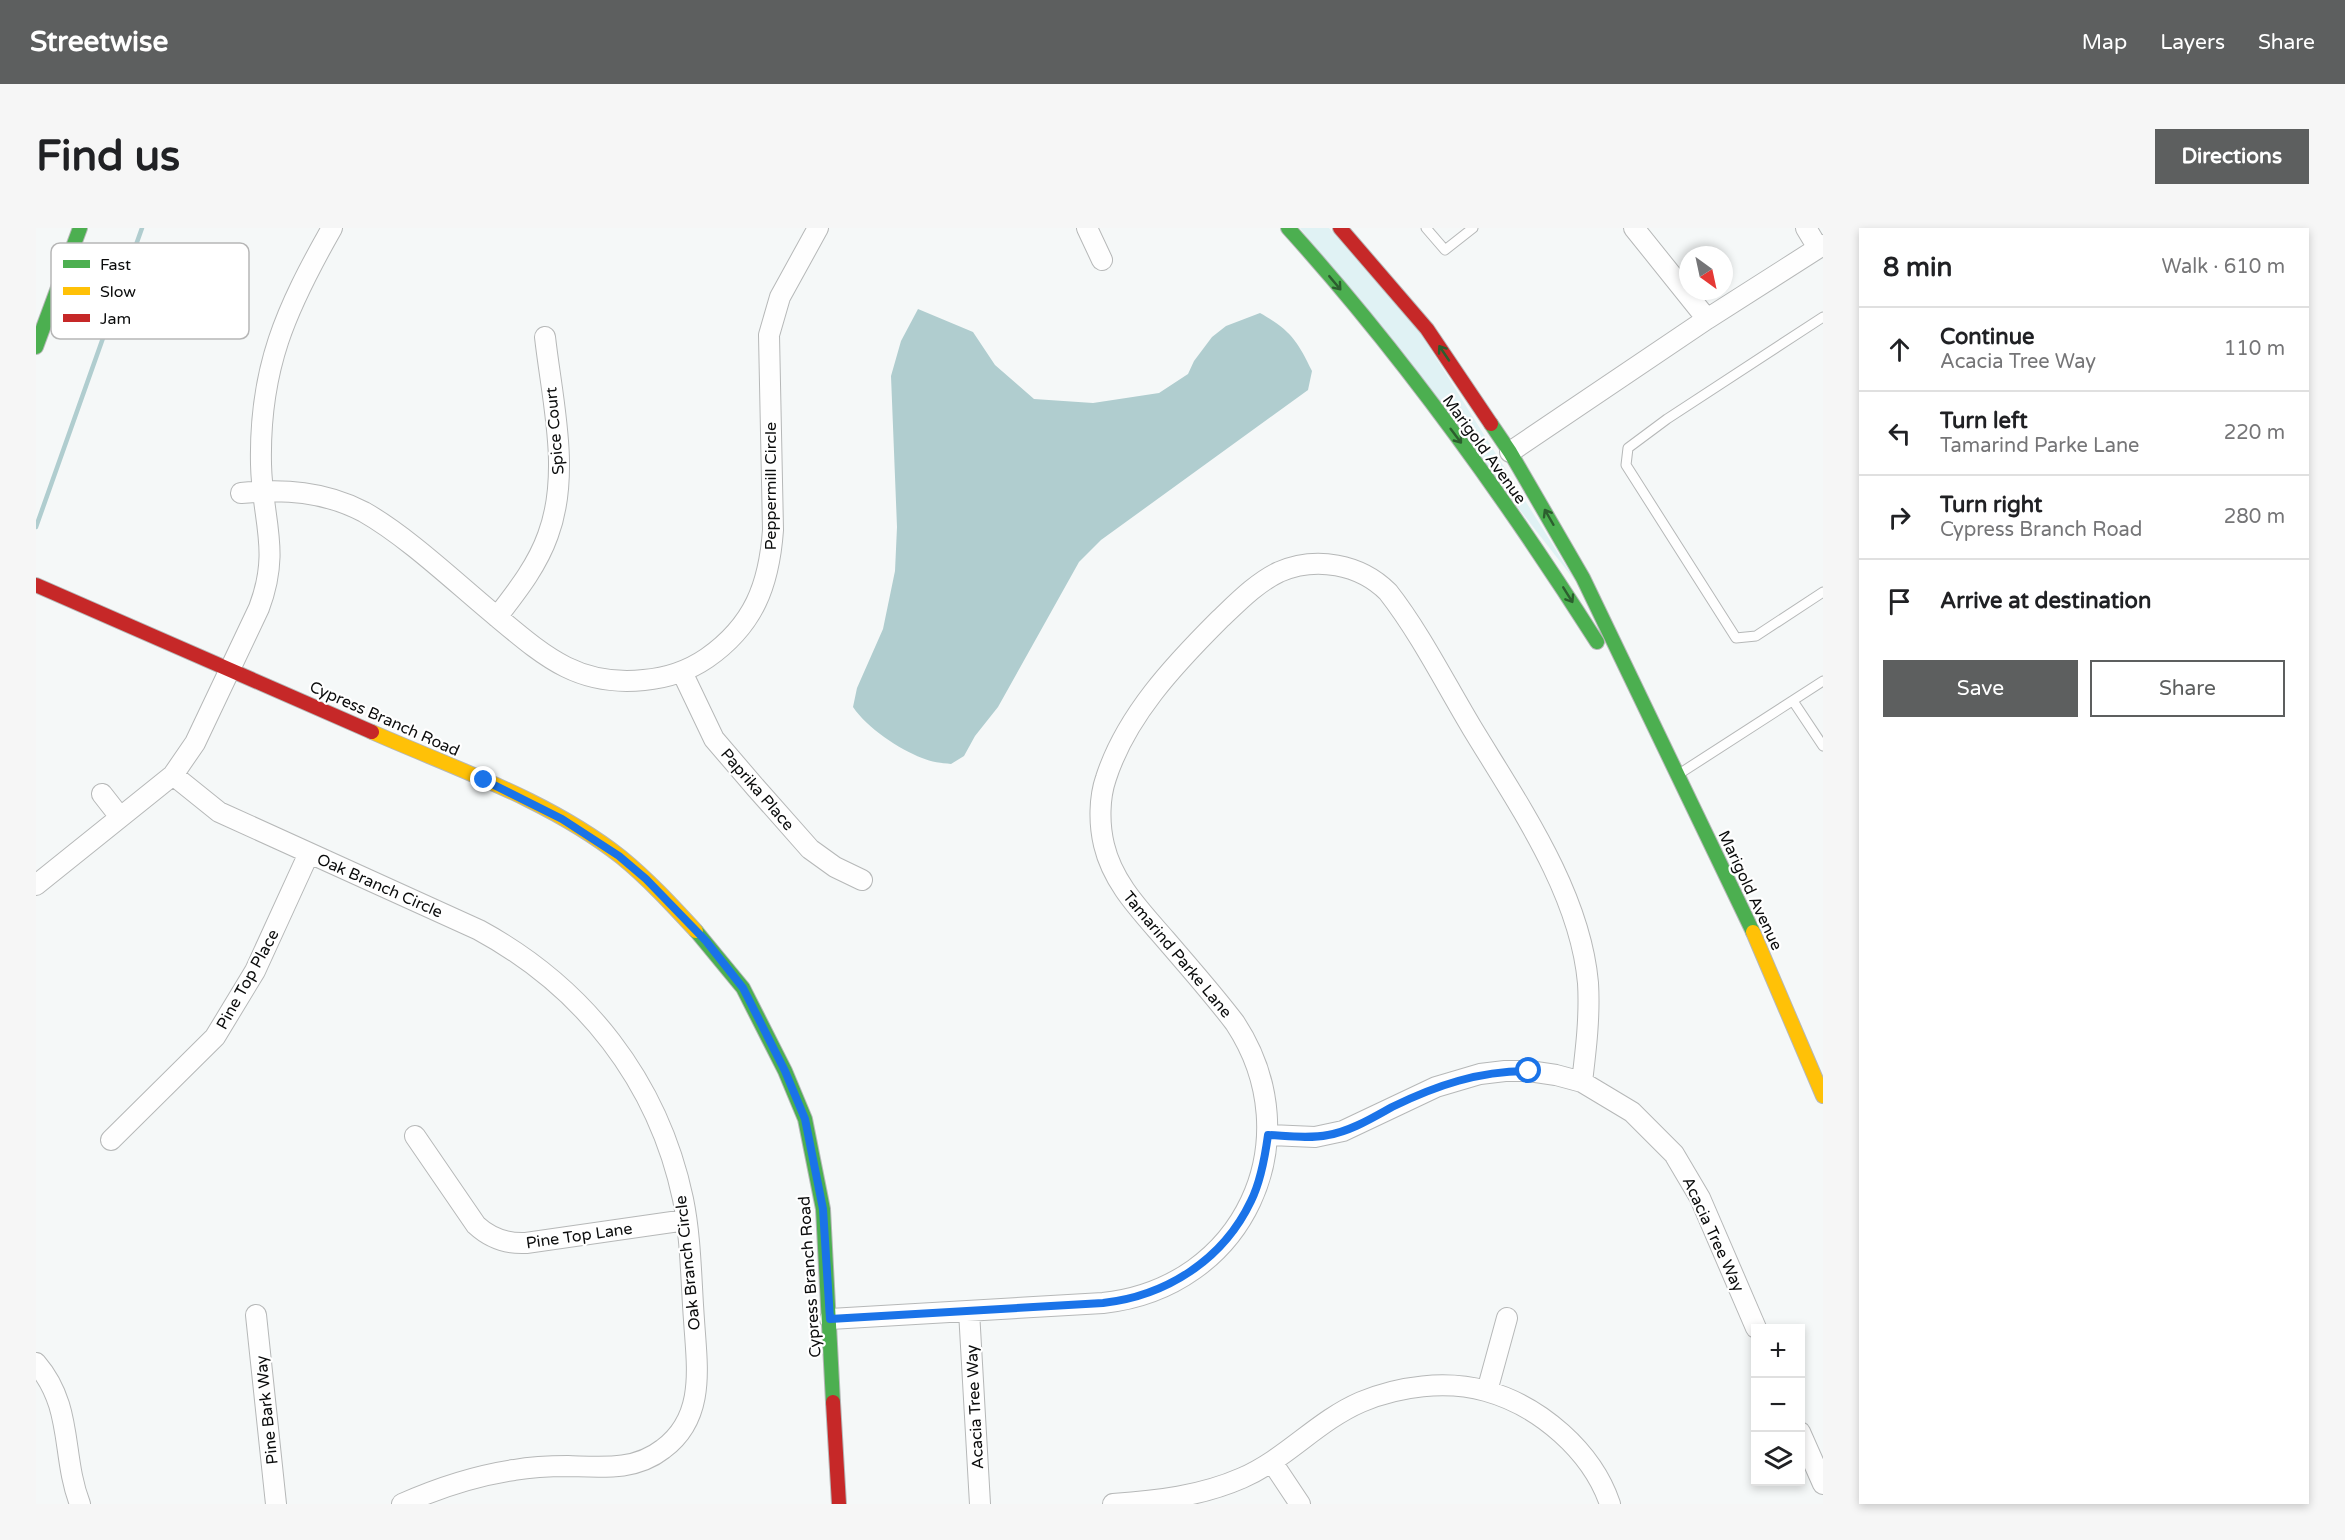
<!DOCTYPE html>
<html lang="en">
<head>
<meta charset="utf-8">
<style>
	:root { --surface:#fff; --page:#f6f6f6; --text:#202124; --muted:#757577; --line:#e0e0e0; --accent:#5d5f5f }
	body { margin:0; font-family:"Varela Round",sans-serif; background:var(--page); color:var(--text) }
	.controls { position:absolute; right:18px; bottom:18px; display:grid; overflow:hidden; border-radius:0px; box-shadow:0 3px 9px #0003 }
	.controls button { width:54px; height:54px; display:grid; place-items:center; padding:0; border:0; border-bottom:2px solid var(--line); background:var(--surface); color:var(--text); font:30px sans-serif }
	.compass { position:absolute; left:1643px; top:18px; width:54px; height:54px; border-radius:50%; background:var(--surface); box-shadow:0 3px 9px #0003; rotate:147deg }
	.stop { position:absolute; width:18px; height:18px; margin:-14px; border:4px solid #1a73e8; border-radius:50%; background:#fff }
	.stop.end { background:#1a73e8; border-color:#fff; box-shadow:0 2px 6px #0008 }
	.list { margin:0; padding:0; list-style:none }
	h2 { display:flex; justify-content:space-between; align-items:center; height:78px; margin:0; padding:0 24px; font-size:26px }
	h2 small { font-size:20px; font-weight:400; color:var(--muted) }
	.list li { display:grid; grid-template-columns:39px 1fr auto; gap:18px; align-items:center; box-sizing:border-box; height:84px; padding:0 24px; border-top:2px solid var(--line) }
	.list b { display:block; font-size:22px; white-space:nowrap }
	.list p { margin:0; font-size:20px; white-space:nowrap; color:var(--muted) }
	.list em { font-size:20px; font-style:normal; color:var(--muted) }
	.actions { display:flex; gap:12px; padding:18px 24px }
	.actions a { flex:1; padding:14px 0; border:2px solid var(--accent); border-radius:0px; text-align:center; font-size:21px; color:var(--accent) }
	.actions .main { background:var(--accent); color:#fff }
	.icon { flex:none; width:33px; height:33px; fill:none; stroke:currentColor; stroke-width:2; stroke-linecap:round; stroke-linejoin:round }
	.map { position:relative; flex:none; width:1787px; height:1276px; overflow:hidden; border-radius:0px }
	header { display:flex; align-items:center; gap:36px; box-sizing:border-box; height:84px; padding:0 30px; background:var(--accent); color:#fff }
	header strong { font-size:28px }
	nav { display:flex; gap:33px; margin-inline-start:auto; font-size:21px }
	.intro { display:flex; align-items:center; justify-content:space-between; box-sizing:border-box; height:144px; padding:0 36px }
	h1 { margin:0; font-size:42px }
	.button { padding:15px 27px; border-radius:0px; background:var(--accent); color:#fff; font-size:21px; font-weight:700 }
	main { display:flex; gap:36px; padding:0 36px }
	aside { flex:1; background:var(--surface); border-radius:0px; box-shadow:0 3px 9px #0003 }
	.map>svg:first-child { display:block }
</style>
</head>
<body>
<header>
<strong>Streetwise</strong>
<nav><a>Map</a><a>Layers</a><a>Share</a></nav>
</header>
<div class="intro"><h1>Find us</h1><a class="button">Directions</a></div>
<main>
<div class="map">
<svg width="1787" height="1276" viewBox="0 0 1787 1276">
	<rect width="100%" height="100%" fill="#f5f8f8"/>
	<path fill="#e0f2f4" d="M 1264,0 L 1293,0 L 1385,106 L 1540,354 Z"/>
	<path fill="#b0cdcf" d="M 882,81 L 937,104 L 959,137 L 998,171 L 1057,175 L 1123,165 L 1152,146 L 1158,133 L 1176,109 L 1190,98 L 1224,85 C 1254,102 1261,112 1276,143 L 1272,162 L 1065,312 L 1043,334 L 962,479 L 939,508 L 928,528 L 915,536 C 906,535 895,534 886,530 C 863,521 831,500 817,479 L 821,460 L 847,401 L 859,343 L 861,299 L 855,148 L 865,113 Z"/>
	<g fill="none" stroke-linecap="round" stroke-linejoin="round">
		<path stroke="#b0cdcf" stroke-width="4.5" d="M 0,299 L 106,0"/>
		<g stroke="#b6b8b8" stroke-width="11">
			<path id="lane" d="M 1390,0 L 1409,22 L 1437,0
				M 1787,89 L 1631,191 L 1592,220 L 1590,237 L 1700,410 L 1720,408 L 1787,364
				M 1757,473 L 1787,518
				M 1643,546 L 1787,453"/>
		</g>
		<g stroke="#b6b8b8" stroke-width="22">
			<path id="street" d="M 1051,0 L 1066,32
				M 1598,0 L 1671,91
				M 1770,0 L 1782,20
				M 1474,224 L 1671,91 L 1787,17
				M 205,265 C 248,261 288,263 328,284 C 372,309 420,355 460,388 C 508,428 542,459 608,452 C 631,450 652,443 671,430 C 718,397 733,357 737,302 L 733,107 L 744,69 L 782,0
				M 461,389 C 481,363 501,338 512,307 C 535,245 516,172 509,109
				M 646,444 L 678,511 L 720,560 L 774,621 L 799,639 L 826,652
				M 137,547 L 183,584 L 443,702 C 548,759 622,853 647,971 C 655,1010 655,1052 658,1092 C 661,1139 670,1189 627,1221 C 599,1243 566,1239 532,1238 C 514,1238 495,1239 478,1242 C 438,1248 402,1260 366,1276
				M 66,566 L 84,589
				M 0,657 L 137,547 L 159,515 L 223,380 C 245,322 226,292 225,236 C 223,140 250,81 296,0
				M 1232,907 L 1279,909 L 1307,903 L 1400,859 L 1444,846 L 1469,843 L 1493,843 L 1520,847 L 1546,854 L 1596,884 L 1638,926 L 1664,970 L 1720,1100
				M 379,908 L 440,997 C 454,1010 470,1016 490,1015 L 650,992
				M 75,912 L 179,809 L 219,743 L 273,625
				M 933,1083 L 944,1276
				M 220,1087 L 240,1276
				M 794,1091 L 1067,1075 C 1208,1060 1276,912 1199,795 C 1177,766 1153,739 1129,711 C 1104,682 1077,655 1068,617 C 1063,596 1063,570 1070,550 C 1090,488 1138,437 1183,392 C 1201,375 1220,355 1243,344 C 1280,328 1324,336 1352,364 C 1384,405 1409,455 1436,500 C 1482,576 1544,664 1552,755 C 1554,788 1550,821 1546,854
				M 0,1135 C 38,1179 25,1227 44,1276
				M 1451,1163 L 1471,1090
				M 1764,1204 L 1787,1256
				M 1236,1234 L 1264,1276
				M 1077,1276 C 1121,1273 1165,1268 1206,1250 C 1250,1231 1281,1193 1325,1174 C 1363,1158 1410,1152 1450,1163 C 1504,1178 1556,1223 1574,1276"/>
		</g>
		<g stroke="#b6b8b8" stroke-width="16">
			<path id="fast" d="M 1252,0 C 1366,126 1470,271 1561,414
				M 0,119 L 44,0
				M 1455,196 L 1474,224 L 1547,350 L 1717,704
				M 660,703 L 707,760 L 749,843 L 769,891 L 787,981 L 797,1174"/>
		</g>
		<g stroke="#b6b8b8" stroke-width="16">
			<path id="slow" d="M 336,504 C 420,541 513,572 585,629 C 612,651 636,677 660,703
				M 1717,704 L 1787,868"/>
		</g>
		<g stroke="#b6b8b8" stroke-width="16">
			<path id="jam" d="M 1304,0 L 1391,101 L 1455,196
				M 0,357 L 336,504
				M 797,1174 L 803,1276"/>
		</g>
		<use href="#lane" stroke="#fefefe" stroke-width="9"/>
		<use href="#street" stroke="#fefefe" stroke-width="20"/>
		<use href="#fast" stroke="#4caf50" stroke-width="14"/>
		<use href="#slow" stroke="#ffc107" stroke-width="14"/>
		<use href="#jam" stroke="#c62828" stroke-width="14"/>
	</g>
	<defs><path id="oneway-shaft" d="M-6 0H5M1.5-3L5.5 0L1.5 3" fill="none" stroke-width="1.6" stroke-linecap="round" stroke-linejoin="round" transform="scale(1.5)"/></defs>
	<g stroke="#2c5e2e">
		<use href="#oneway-shaft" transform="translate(1299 55) rotate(50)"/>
		<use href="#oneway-shaft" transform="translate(1408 125) rotate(-124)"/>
		<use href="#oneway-shaft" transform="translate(1420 208) rotate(53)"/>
		<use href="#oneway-shaft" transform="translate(1513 289) rotate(-120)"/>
		<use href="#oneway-shaft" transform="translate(1532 367) rotate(58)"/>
	</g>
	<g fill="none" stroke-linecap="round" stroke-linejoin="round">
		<path stroke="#1a73e8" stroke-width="8" d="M 448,552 L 526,591 L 583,628 L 610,651 L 670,713 L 707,760 L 749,843 L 769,891 L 787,981 L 794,1091 L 1067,1075 C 1130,1068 1187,1032 1215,973 C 1225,953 1229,929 1232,907 C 1252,908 1273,911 1292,907 C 1315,903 1336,890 1356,879 C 1401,857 1443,843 1493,843"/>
	</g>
	<g text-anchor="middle" stroke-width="4.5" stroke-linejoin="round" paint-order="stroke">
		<g font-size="16" fill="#0b0c0c" stroke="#fff">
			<text transform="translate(518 203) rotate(-95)" y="6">Spice Court</text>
			<text transform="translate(1449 221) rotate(54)" y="6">Marigold Avenue</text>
			<text transform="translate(734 258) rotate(-90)" y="6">Peppermill Circle</text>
			<text transform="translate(349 490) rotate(24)" y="6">Cypress Branch Road</text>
			<text transform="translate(722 561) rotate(49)" y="6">Paprika Place</text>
			<text transform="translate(344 657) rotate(24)" y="6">Oak Branch Circle</text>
			<text transform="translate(1715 662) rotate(65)" y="6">Marigold Avenue</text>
			<text transform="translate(1142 726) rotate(50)" y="6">Tamarind Parke Lane</text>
			<text transform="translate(211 751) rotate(-61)" y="6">Pine Top Place</text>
			<text transform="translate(1678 1006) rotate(65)" y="6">Acacia Tree Way</text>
			<text transform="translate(543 1007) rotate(-8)" y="6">Pine Top Lane</text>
			<text transform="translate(651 1035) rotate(-96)" y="6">Oak Branch Circle</text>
			<text transform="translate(773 1049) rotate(-94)" y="6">Cypress Branch Road</text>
			<text transform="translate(938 1179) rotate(-93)" y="6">Acacia Tree Way</text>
			<text transform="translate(230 1182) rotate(-96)" y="6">Pine Bark Way</text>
		</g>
	</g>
	<rect x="15" y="15" width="198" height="96" rx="9" fill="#fff" stroke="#b6b6b6" stroke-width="1.5"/>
	<rect x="27" y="32" width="27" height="8" fill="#4caf50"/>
	<rect x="27" y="59" width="27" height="8" fill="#ffc107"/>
	<rect x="27" y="86" width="27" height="8" fill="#c62828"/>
	<g font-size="16" fill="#0b0c0c">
		<text x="64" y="42">Fast</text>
		<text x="64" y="69">Slow</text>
		<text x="64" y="96">Jam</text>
	</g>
</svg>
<div class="controls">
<button>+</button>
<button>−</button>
<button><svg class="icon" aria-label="layers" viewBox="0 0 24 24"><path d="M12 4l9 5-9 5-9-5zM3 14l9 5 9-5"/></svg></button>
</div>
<svg class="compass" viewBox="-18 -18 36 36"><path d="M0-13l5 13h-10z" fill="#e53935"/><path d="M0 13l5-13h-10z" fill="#757577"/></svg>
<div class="stop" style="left:1493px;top:843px"></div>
<div class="stop end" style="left:448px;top:552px"></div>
</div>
<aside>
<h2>8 min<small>Walk · 610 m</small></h2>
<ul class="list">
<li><svg class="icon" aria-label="ahead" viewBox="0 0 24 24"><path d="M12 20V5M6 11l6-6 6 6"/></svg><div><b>Continue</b><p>Acacia Tree Way</p></div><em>110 m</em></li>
<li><svg class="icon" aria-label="left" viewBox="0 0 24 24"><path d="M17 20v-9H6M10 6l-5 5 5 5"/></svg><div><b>Turn left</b><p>Tamarind Parke Lane</p></div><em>220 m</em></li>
<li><svg class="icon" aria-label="right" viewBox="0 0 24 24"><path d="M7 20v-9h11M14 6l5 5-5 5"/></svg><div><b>Turn right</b><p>Cypress Branch Road</p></div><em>280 m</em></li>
<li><svg class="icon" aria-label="arrive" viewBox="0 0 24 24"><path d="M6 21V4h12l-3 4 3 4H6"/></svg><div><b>Arrive at destination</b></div></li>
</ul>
<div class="actions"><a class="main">Save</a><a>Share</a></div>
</aside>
</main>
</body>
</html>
